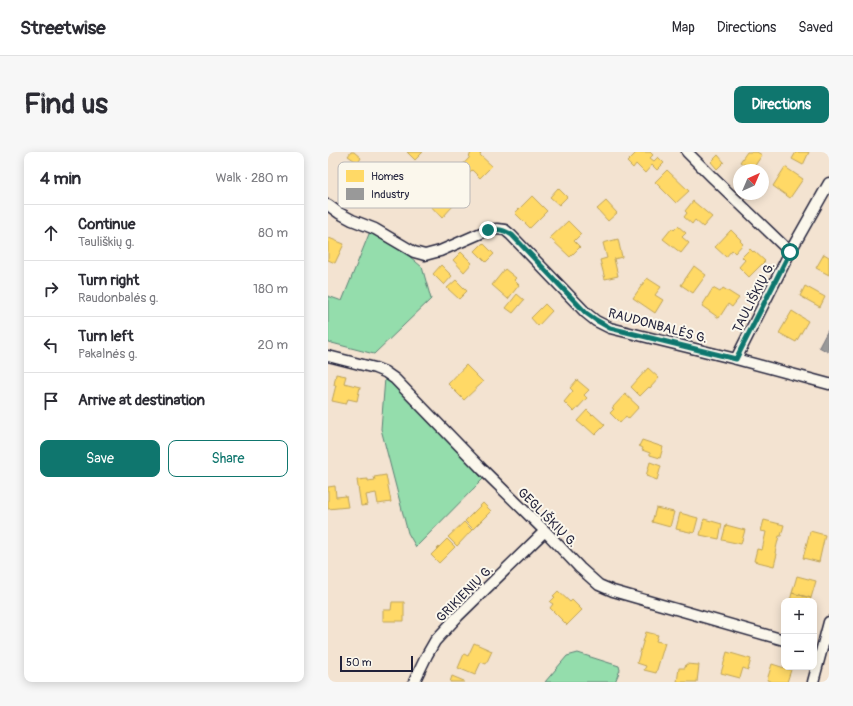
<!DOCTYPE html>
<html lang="en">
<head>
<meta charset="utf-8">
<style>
	:root { --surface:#fff; --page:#f7f7f7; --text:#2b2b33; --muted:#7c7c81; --line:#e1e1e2; --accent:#0f766e }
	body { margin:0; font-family:Pangolin,sans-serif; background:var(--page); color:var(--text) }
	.controls { position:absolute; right:12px; bottom:12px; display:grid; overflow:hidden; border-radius:8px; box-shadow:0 2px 10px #0003 }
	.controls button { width:36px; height:36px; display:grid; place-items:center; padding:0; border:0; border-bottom:1px solid var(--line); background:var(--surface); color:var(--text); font:20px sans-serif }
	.compass { position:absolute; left:405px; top:12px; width:36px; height:36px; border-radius:50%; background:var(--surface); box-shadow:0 2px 10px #0003; rotate:44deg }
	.scale { position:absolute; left:12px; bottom:10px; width:73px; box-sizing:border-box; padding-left:4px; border:2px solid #22223b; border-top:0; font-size:11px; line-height:14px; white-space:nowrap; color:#22223b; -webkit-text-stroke:3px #fbf7ec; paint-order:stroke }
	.stop { position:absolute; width:12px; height:12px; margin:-9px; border:3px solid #0f766e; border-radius:50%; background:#fff }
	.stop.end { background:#0f766e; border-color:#fff; box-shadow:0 1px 4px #0008 }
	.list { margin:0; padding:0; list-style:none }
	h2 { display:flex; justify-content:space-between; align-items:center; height:52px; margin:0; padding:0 16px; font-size:17px }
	h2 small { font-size:13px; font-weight:400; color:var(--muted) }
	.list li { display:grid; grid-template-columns:26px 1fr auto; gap:12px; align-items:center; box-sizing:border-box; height:56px; padding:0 16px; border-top:1px solid var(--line) }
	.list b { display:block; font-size:15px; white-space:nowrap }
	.list p { margin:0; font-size:13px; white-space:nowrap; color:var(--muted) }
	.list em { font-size:13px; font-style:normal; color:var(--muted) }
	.actions { display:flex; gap:8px; padding:12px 16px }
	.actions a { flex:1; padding:9px 0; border:1px solid var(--accent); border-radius:8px; text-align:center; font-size:14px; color:var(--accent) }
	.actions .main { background:var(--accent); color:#fff }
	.icon { flex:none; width:22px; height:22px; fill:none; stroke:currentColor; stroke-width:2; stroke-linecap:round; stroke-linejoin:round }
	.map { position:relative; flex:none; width:501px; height:530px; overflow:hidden; border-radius:8px }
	header { display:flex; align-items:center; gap:24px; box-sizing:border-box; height:56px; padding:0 20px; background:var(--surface); border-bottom:1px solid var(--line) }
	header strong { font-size:19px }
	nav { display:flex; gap:22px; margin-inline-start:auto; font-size:14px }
	.intro { display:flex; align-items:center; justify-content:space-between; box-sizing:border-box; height:96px; padding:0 24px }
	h1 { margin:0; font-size:28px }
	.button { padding:10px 18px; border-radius:8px; background:var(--accent); color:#fff; font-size:14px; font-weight:700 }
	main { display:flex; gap:24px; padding:0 24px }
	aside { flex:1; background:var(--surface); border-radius:8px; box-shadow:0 2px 10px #0003 }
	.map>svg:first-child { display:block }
</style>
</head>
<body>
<header>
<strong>Streetwise</strong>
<nav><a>Map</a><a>Directions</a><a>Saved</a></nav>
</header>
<div class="intro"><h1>Find us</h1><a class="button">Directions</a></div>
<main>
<aside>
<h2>4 min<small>Walk · 280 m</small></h2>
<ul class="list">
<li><svg class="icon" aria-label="ahead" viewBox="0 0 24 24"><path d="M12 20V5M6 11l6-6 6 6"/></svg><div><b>Continue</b><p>Tauliškių g.</p></div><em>80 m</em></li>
<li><svg class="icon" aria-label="right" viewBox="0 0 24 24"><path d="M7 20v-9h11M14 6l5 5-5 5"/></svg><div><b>Turn right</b><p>Raudonbalės g.</p></div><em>180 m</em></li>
<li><svg class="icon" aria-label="left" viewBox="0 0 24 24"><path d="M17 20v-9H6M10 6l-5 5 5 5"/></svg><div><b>Turn left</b><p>Pakalnės g.</p></div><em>20 m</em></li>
<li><svg class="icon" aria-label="arrive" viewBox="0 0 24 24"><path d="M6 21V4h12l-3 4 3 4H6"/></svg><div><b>Arrive at destination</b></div></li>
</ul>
<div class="actions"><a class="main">Save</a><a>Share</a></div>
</aside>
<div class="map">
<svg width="501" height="530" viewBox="0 0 501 530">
	<rect width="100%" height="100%" fill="#f3e3d1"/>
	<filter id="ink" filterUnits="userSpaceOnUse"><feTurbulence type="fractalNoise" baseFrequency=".025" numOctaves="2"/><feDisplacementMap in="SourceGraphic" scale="8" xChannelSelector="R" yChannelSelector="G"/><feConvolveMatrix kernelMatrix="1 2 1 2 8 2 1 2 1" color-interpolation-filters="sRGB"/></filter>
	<g filter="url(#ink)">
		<path fill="#94ddac" stroke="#5b8074" d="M 43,77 L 75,99 L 94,115 L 103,147 L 46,202 L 0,190 L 0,144 L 14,149 Z
			M 57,226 L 79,245 L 155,327 L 88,395 L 80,381 L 53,277 Z
			M 250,501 L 291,514 L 292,518 L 287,530 L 217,530 L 239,504 Z"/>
		<path fill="#ffd966" stroke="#bda259" d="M 23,0 L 26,0 L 33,6 L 30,11 L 20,4 Z
			M 79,0 L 95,0 L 87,8 Z
			M 143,0 L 153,0 L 152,3 L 164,14 L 152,26 L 144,18 L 136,25 L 129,19 L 141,6 Z
			M 309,0 L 322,0 L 325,3 L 322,6 L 326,9 L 330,5 L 336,11 L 329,18 L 324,13 L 317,21 L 308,12 L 305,16 L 299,10 Z
			M 419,0 L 429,0 L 434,3 L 424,18 L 412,10 Z
			M 468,0 L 481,0 L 475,13 L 464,7 Z
			M 390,3 L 396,10 L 389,17 L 383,10 Z
			M 457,15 L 475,27 L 462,46 L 445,34 Z
			M 339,18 L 361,39 L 348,51 L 327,30 Z
			M 230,36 L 239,45 L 231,53 L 222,45 Z
			M 109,38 L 125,54 L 114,66 L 98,49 Z
			M 204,44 L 219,59 L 202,76 L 187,61 Z
			M 278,49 L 289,61 L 280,69 L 269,57 Z
			M 365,49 L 384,65 L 375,75 L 367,68 L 364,72 L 356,65 L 359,61 L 357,59 Z
			M 240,69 L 253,82 L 246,89 L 252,95 L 242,105 L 222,86 Z
			M 350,74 L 358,81 L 354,85 L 361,91 L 353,101 L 335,87 L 344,76 L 346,78 Z
			M 403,78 L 413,88 L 412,89 L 415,92 L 407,101 L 404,98 L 398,105 L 387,95 Z
			M 1,86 L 16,92 L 7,111 L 0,108 L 0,88 Z
			M 290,87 L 294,105 L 286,107 L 290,124 L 277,127 L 272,108 L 279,106 L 275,91 Z
			M 155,91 L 166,102 L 158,110 L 147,99 Z
			M 422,97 L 425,100 L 426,99 L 437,109 L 421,125 L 411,115 L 417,108 L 414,105 Z
			M 133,100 L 144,111 L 136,120 L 125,108 Z
			M 496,102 L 501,105 L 501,123 L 488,116 Z
			M 113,113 L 124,124 L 116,133 L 105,122 Z
			M 366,114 L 378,123 L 365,141 L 353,133 Z
			M 177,117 L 188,126 L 186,128 L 191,133 L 180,147 L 164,133 Z
			M 319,126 L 333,135 L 327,143 L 335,148 L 327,161 L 305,146 Z
			M 128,128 L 139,139 L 131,147 L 119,136 Z
			M 477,134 L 497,145 L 492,155 L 472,144 Z
			M 385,136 L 392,140 L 395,136 L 411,146 L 404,155 L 400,152 L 391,166 L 374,154 Z
			M 189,142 L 196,148 L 185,161 L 178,156 Z
			M 217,152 L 224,159 L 210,174 L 203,166 Z
			M 464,159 L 480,169 L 468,190 L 451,181 Z
			M 138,213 L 155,230 L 136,248 L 120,232 Z
			M 320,216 L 331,226 L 322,236 L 321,235 L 312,244 L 303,235 Z
			M 8,222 L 18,224 L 16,231 L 32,235 L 29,249 L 20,247 L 18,252 L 4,249 L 8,233 L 6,233 Z
			M 249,228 L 261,238 L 256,243 L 259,246 L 246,260 L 236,250 L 245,239 L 242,236 Z
			M 297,242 L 311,255 L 300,267 L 298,264 L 292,271 L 282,261 L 286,257 L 284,256 Z
			M 259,258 L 264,263 L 265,262 L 277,273 L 267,283 L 256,273 L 255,274 L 249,269 Z
			M 314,288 L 335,295 L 332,306 L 322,303 L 322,301 L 314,298 L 315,296 L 311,294 Z
			M 322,310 L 333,314 L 329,328 L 318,324 Z
			M 58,323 L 63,350 L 50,352 L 48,341 L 38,343 L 40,353 L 33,354 L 29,328 L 40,327 L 40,329 L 47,328 L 46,325 Z
			M 7,334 L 8,345 L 18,344 L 20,355 L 0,357 L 0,335 Z
			M 155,351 L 163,359 L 145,377 L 137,369 Z
			M 328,356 L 346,360 L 342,375 L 324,370 Z
			M 352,361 L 370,366 L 366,381 L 348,377 Z
			M 376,367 L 394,372 L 391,387 L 372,383 Z
			M 436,368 L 456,373 L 453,384 L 451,384 L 447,401 L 449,402 L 446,414 L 426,409 L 429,397 L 434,398 L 438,380 L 433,379 Z
			M 136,370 L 144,378 L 129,394 L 120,385 Z
			M 398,373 L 417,378 L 413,392 L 394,388 Z
			M 482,379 L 497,383 L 491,410 L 475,406 Z
			M 119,387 L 127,395 L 111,411 L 103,403 Z
			M 469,424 L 488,429 L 483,446 L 464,441 Z
			M 230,439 L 242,450 L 244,448 L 254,458 L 239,473 L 222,456 L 225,452 L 222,450 L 227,445 L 225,444 Z
			M 464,441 L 483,446 L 482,449 L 462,449 Z
			M 64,450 L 76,450 L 76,469 L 55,469 L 55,458 L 63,458 Z
			M 318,480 L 330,483 L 328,489 L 337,491 L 328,521 L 316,518 L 318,514 L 309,511 Z
			M 146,491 L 164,499 L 158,512 L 153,510 L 147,523 L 130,516 L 136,502 L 140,504 Z
			M 399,500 L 423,507 L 420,518 L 415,516 L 412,526 L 393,521 Z
			M 358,512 L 371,513 L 369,530 L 349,530 L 351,516 L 357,516 Z
			M 444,512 L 463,518 L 459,530 L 443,530 L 443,529 L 439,528 Z
			M 124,524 L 136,529 L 136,530 L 122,530 Z"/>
		<path fill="#999" stroke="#75757d" d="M 500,178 L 501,179 L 501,198 L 500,200 L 491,195 Z"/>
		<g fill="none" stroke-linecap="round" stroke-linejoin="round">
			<g stroke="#22223b" stroke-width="13">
				<path id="street" d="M 359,0 L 384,25 L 462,100
					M 0,53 L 11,61 L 24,68 L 47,77 L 86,100 L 97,103 L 112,99 L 160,78 L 169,77 L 177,78 L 183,83 L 258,161 L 268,169 L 282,176 L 408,207 L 501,232
					M 0,204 L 47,216 L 57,220 L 67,227 L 155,318 L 217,379 L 252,416 L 271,433 L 285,439 L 456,488
					M 408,207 L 462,100 L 501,31
					M 86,530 L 99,503 L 107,489 L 130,464 L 217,379
					M 485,530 L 501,470"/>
			</g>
			<use href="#street" stroke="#fbf7ec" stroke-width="10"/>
		</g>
	</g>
	<g fill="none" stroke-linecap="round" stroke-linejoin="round" filter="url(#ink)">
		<path stroke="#0f766e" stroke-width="5" d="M 160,78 C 170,77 175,77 184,83 L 258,161 L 268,168 L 282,176 L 408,207 L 462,100"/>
	</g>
	<g text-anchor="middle" stroke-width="4" stroke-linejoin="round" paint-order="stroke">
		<g font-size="13" fill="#22223b" stroke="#fbf7ec">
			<text transform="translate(425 145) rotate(-63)" y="5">TAULIŠKIŲ G.</text>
			<text transform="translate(330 173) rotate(15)" y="5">RAUDONBALĖS G.</text>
			<text transform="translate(220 365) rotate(45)" y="5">GEGLIŠKIŲ G.</text>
			<text transform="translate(136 441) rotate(-45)" y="5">GRIKIENIŲ G.</text>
		</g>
	</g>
	<rect x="10" y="10" width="132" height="46" rx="6" fill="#fbf7ec" stroke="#bab7b7" stroke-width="1"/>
	<rect x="18" y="18" width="18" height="12" fill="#ffd966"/>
	<rect x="18" y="36" width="18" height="12" fill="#999"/>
	<g font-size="11" fill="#22223b">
		<text x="43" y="28">Homes</text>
		<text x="43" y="46">Industry</text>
	</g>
</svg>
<div class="controls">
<button>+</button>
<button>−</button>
</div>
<svg class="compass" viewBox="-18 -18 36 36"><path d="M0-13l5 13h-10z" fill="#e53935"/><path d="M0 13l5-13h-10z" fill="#7c7c81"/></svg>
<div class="scale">50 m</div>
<div class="stop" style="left:462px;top:100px"></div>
<div class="stop end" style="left:160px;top:78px"></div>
</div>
</main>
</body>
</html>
